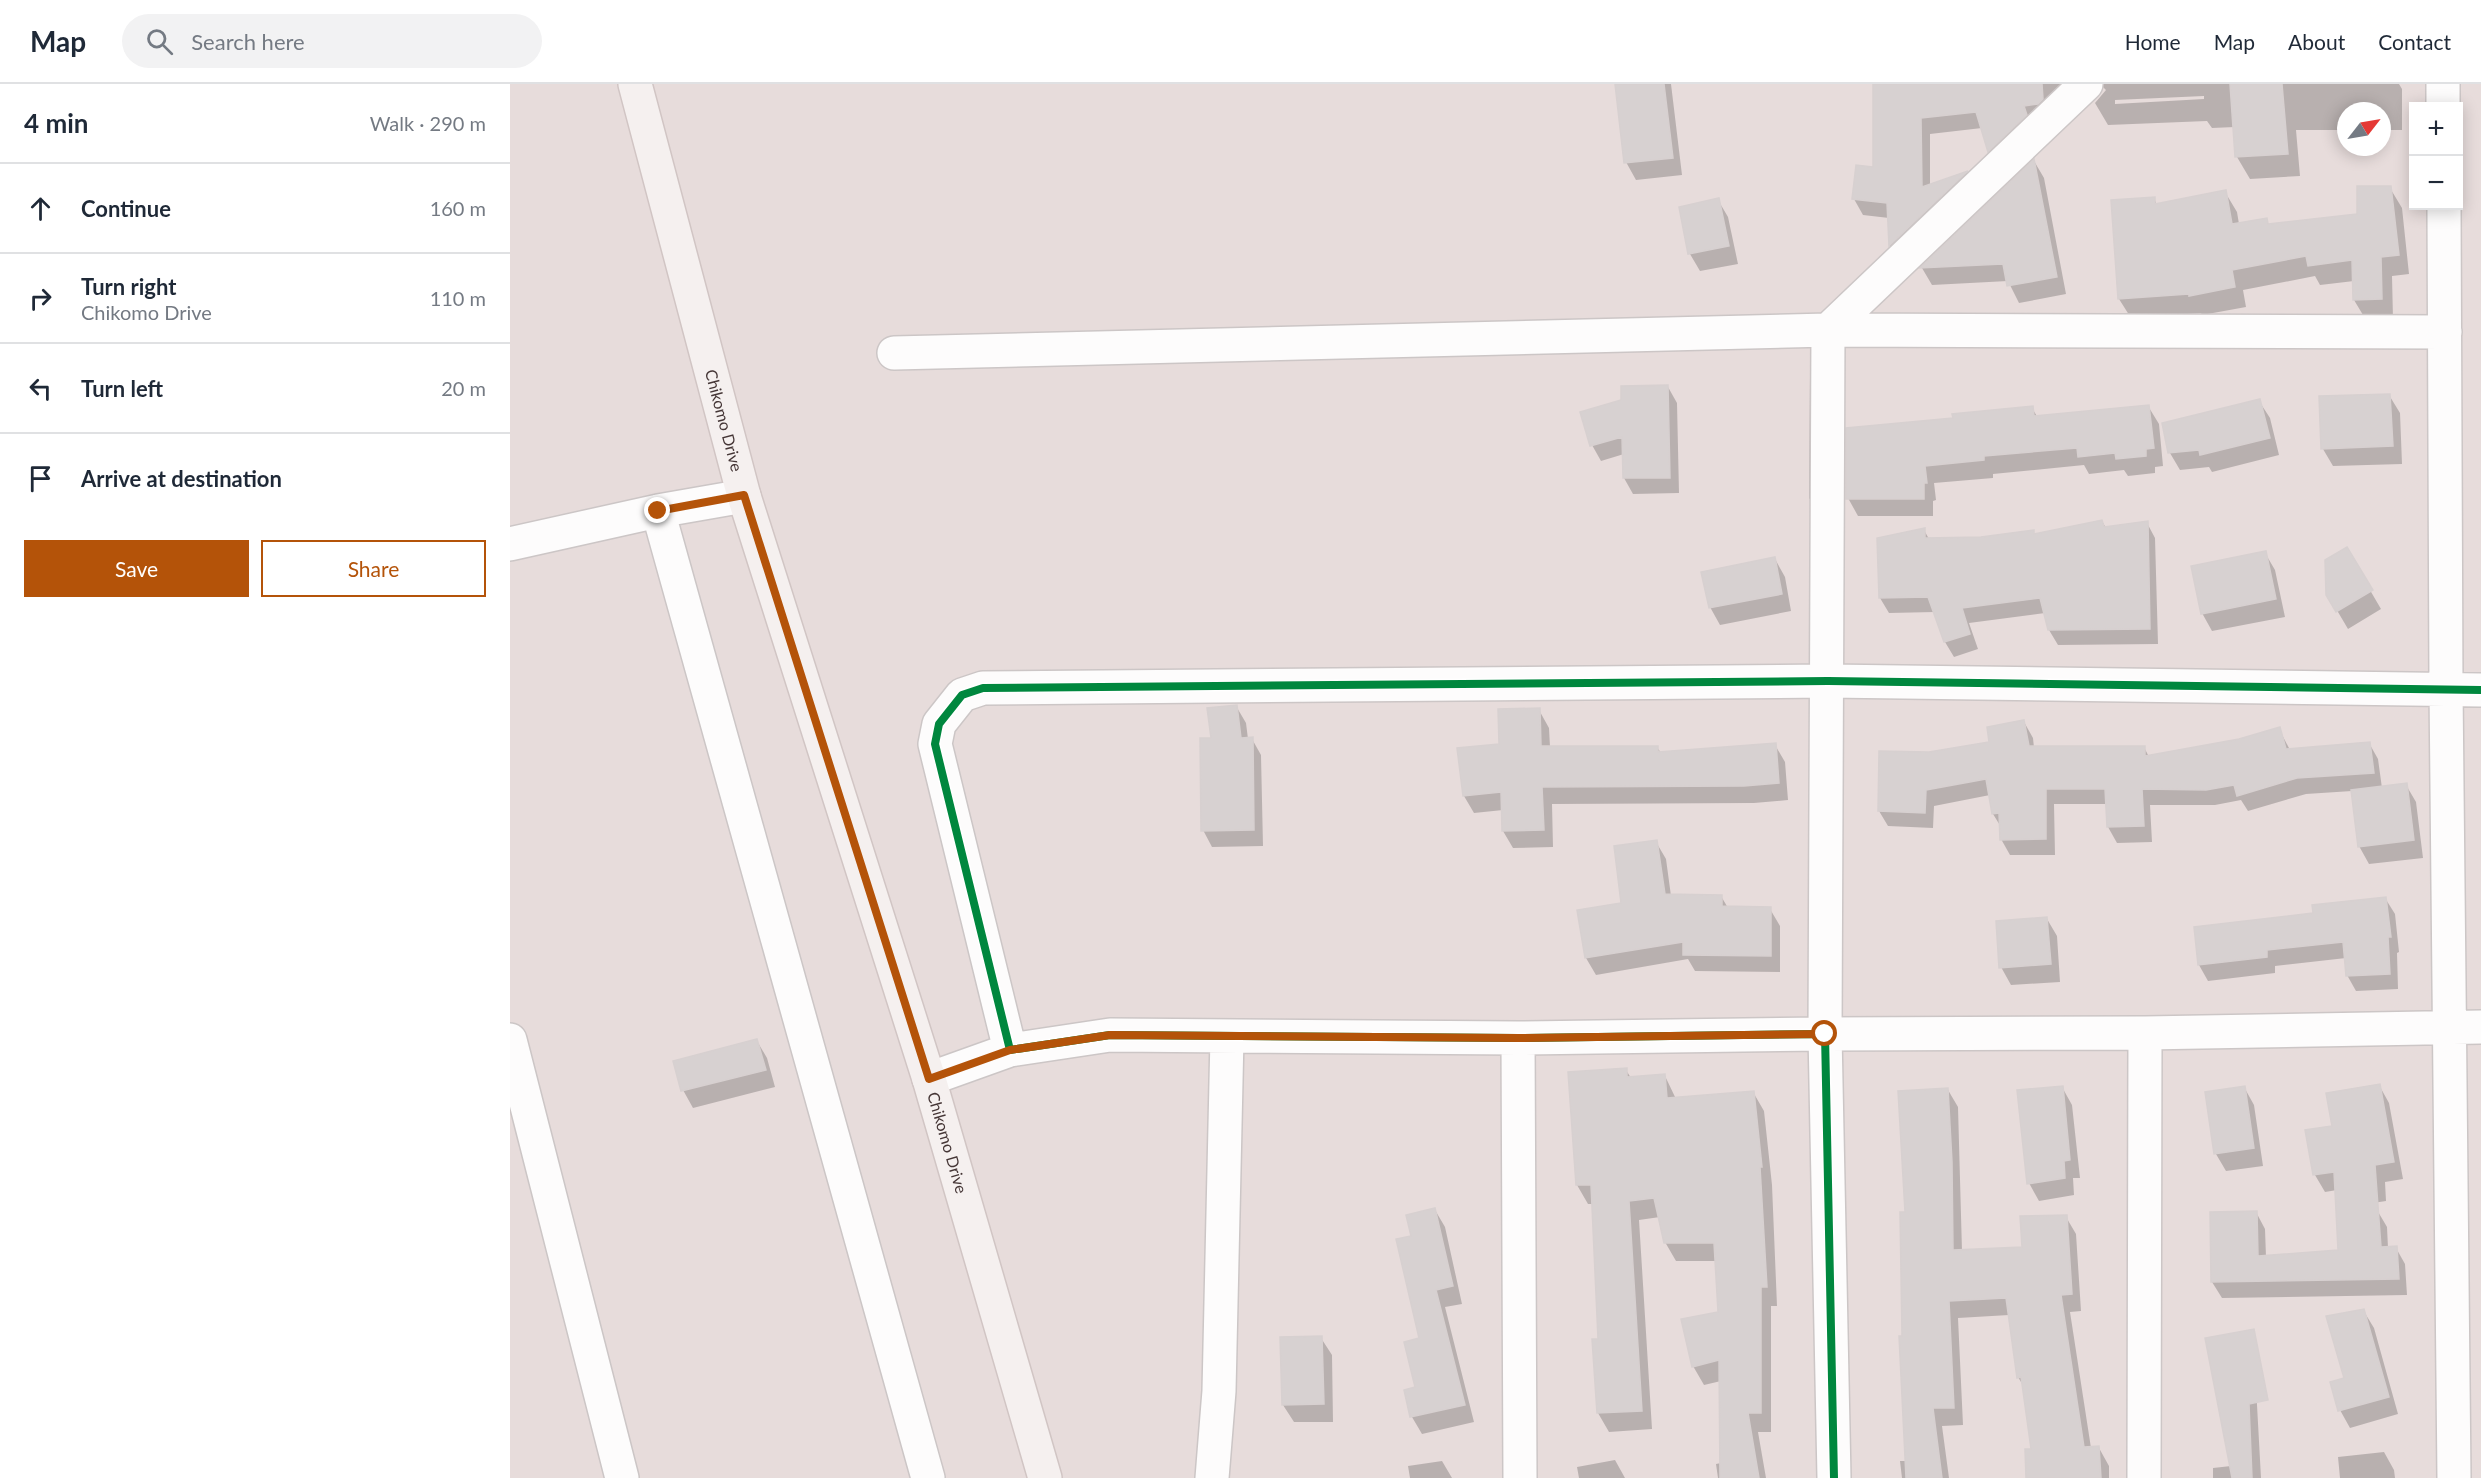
<!DOCTYPE html>
<html lang="en">
<head>
<meta charset="utf-8">
<style>
	:root { --surface:#fff; --page:#f2f2f3; --text:#1f2937; --muted:#747a83; --line:#e0e1e3; --accent:#b45309 }
	body { margin:0; font-family:Lato,sans-serif; background:var(--page); color:var(--text) }
	.controls { position:absolute; right:18px; top:18px; display:grid; overflow:hidden; border-radius:0px; box-shadow:0 3px 15px #0003 }
	.controls button { width:54px; height:54px; display:grid; place-items:center; padding:0; border:0; border-bottom:2px solid var(--line); background:var(--surface); color:var(--text); font:30px sans-serif }
	.compass { position:absolute; left:1827px; top:18px; width:54px; height:54px; border-radius:50%; background:var(--surface); box-shadow:0 3px 15px #0003; rotate:59deg }
	.stop { position:absolute; width:18px; height:18px; margin:-14px; border:4px solid #b45309; border-radius:50%; background:#fff }
	.stop.end { background:#b45309; border-color:#fff; box-shadow:0 2px 6px #0008 }
	.list { margin:0; padding:0; list-style:none }
	h2 { display:flex; justify-content:space-between; align-items:center; height:78px; margin:0; padding:0 24px; font-size:26px }
	h2 small { font-size:20px; font-weight:400; color:var(--muted) }
	.list li { display:grid; grid-template-columns:39px 1fr auto; gap:18px; align-items:center; box-sizing:border-box; height:90px; padding:0 24px; border-top:2px solid var(--line) }
	.list b { display:block; font-size:22px; white-space:nowrap }
	.list p { margin:0; font-size:20px; white-space:nowrap; color:var(--muted) }
	.list em { font-size:20px; font-style:normal; color:var(--muted) }
	.actions { display:flex; gap:12px; padding:18px 24px }
	.actions a { flex:1; padding:14px 0; border:2px solid var(--accent); border-radius:0px; text-align:center; font-size:21px; color:var(--accent) }
	.actions .main { background:var(--accent); color:#fff }
	.icon { flex:none; width:33px; height:33px; fill:none; stroke:currentColor; stroke-width:2; stroke-linecap:round; stroke-linejoin:round }
	.map { position:relative; flex:none; width:1971px; height:1394px; overflow:hidden }
	header { display:flex; align-items:center; gap:36px; box-sizing:border-box; height:84px; padding:0 30px; background:var(--surface); border-bottom:2px solid var(--line) }
	header strong { font-size:28px }
	nav { display:flex; gap:33px; margin-inline-start:auto; font-size:21px }
	.search { width:420px; height:54px; background:var(--page); display:flex; align-items:center; gap:15px; box-sizing:border-box; padding:0 21px; border-radius:33px; color:var(--muted); font-size:22px }
	main { display:flex }
	aside { flex:1; background:var(--surface) }
	.map>svg:first-child { display:block }
</style>
</head>
<body>
<header>
<strong>Map</strong>
<div class="search"><svg class="icon" aria-label="search" viewBox="0 0 24 24"><circle cx="10" cy="10" r="6"/><path d="M15 15l6 6"/></svg>Search here</div>
<nav><a>Home</a><a>Map</a><a>About</a><a>Contact</a></nav>
</header>
<main>
<aside>
<h2>4 min<small>Walk · 290 m</small></h2>
<ul class="list">
<li><svg class="icon" aria-label="ahead" viewBox="0 0 24 24"><path d="M12 20V5M6 11l6-6 6 6"/></svg><div><b>Continue</b></div><em>160 m</em></li>
<li><svg class="icon" aria-label="right" viewBox="0 0 24 24"><path d="M7 20v-9h11M14 6l5 5-5 5"/></svg><div><b>Turn right</b><p>Chikomo Drive</p></div><em>110 m</em></li>
<li><svg class="icon" aria-label="left" viewBox="0 0 24 24"><path d="M17 20v-9H6M10 6l-5 5 5 5"/></svg><div><b>Turn left</b></div><em>20 m</em></li>
<li><svg class="icon" aria-label="arrive" viewBox="0 0 24 24"><path d="M6 21V4h12l-3 4 3 4H6"/></svg><div><b>Arrive at destination</b></div></li>
</ul>
<div class="actions"><a class="main">Save</a><a>Share</a></div>
</aside>
<div class="map">
<svg width="1971" height="1394" viewBox="0 0 1971 1394">
	<rect width="100%" height="100%" fill="#efeaea"/>
	<path fill="#e7dcdb" fill-rule="evenodd" d="M 0,0 L 1971,0 L 1971,1394 L 0,1394 ZM 1904,22 L 1948,22 L 1948,122 L 1904,122 ZM 1836,27 L 1872,27 L 1872,63 L 1836,63 Z"/>
	<path fill="#0003" fill-rule="evenodd" d="M 1106,0 L 1161,0 L 1172,91 L 1126,96 L 1116,78 Z
		M 1364,0 L 1577,0 L 1488,82 L 1479,67 L 1472,44 L 1420,50 L 1420,102 L 1457,89 L 1466,104 L 1389,177 L 1380,162 L 1379,134 L 1353,131 L 1344,115 L 1365,85 Z
		M 1590,0 L 1889,0 L 1892,5 L 1892,46 L 1872,46 L 1872,27 L 1836,27 L 1836,46 L 1786,46 L 1790,92 L 1740,95 L 1727,73 L 1725,43 L 1702,44 L 1697,37 L 1598,41 L 1585,19 L 1596,6 ZM 1694,12 L 1694,15 L 1605,20 L 1605,16 Z
		M 1524,77 L 1534,94 L 1556,210 L 1509,219 L 1498,197 L 1422,201 L 1412,184 Z
		M 1880,104 L 1892,124 L 1899,190 L 1882,192 L 1883,235 L 1856,236 L 1844,216 L 1844,197 L 1810,201 L 1805,192 L 1733,206 L 1736,223 L 1692,231 L 1691,229 L 1621,234 L 1609,215 L 1644,114 L 1647,121 L 1715,108 L 1727,128 L 1729,140 L 1756,136 L 1759,141 L 1848,131 Z
		M 1208,116 L 1218,133 L 1228,180 L 1190,187 L 1180,170 L 1171,124 Z
		M 1300,293 L 1308,306 L 1308,428 L 1299,414 Z
		M 1158,303 L 1167,319 L 1169,409 L 1123,410 L 1114,394 L 1114,370 L 1091,377 L 1082,361 Z
		M 1879,311 L 1890,329 L 1892,380 L 1823,382 L 1813,365 Z
		M 1749,317 L 1760,334 L 1769,371 L 1702,388 L 1699,383 L 1670,386 L 1660,369 L 1654,340 Z
		M 1638,322 L 1649,340 L 1653,382 L 1645,383 L 1645,389 L 1618,392 L 1614,386 L 1579,390 L 1574,381 L 1483,390 L 1483,394 L 1424,399 L 1426,416 L 1423,417 L 1423,432 L 1348,432 L 1338,414 L 1444,335 L 1522,324 L 1528,334 Z
		M 1592,437 L 1596,444 L 1637,439 L 1645,454 L 1648,560 L 1548,561 L 1539,546 L 1535,529 L 1459,539 L 1468,565 L 1444,573 L 1435,558 L 1425,528 L 1379,529 L 1370,514 L 1414,446 L 1419,455 L 1471,454 L 1523,448 L 1525,451 Z
		M 1836,465 L 1871,525 L 1838,545 L 1818,511 Z
		M 1755,469 L 1765,486 L 1775,533 L 1702,547 L 1692,529 Z
		M 1265,475 L 1275,493 L 1281,527 L 1210,541 L 1200,523 Z
		M 726,622 L 736,639 L 738,655 L 742,655 L 751,671 L 753,762 L 702,763 L 693,746 L 703,655 Z
		M 1029,626 L 1039,644 L 1040,663 L 1147,663 L 1151,669 L 1265,661 L 1275,678 L 1278,716 L 1244,719 L 1042,720 L 1043,763 L 1003,764 L 993,747 L 993,726 L 964,729 L 954,712 L 991,661 Z
		M 1514,638 L 1523,654 L 1524,664 L 1634,663 L 1639,673 L 1729,656 L 1769,645 L 1780,666 L 1859,659 L 1868,675 L 1872,704 L 1896,701 L 1906,718 L 1913,774 L 1859,780 L 1849,762 L 1842,707 L 1796,710 L 1738,727 L 1731,716 L 1705,721 L 1640,721 L 1642,758 L 1607,759 L 1598,743 L 1597,720 L 1544,720 L 1545,771 L 1500,771 L 1491,755 L 1491,743 L 1483,730 L 1480,711 L 1424,722 L 1423,744 L 1378,742 L 1369,727 L 1419,670 L 1481,659 Z
		M 1146,758 L 1156,775 L 1161,812 L 1211,812 L 1218,824 L 1260,825 L 1270,842 L 1270,888 L 1185,887 L 1178,875 L 1086,891 L 1076,874 L 1069,828 L 1113,820 Z
		M 1875,814 L 1885,830 L 1889,868 L 1887,869 L 1888,905 L 1846,907 L 1837,891 L 1836,874 L 1765,882 L 1765,889 L 1698,897 L 1689,881 L 1685,844 L 1805,830 Z
		M 1537,835 L 1547,852 L 1550,898 L 1501,901 L 1491,883 Z
		M 247,957 L 257,974 L 265,1003 L 183,1024 L 173,1006 Z
		M 1116,986 L 1121,994 L 1155,992 L 1166,1015 L 1243,1008 L 1254,1027 L 1262,1101 L 1267,1222 L 1261,1222 L 1261,1348 L 1248,1348 L 1256,1394 L 1208,1394 L 1206,1380 L 1211,1379 L 1211,1297 L 1194,1301 L 1183,1282 L 1209,1229 L 1207,1177 L 1166,1177 L 1155,1158 L 1150,1133 L 1129,1136 L 1142,1345 L 1099,1348 L 1088,1329 L 1084,1256 L 1090,1256 L 1083,1120 L 1078,1120 L 1067,1101 L 1060,989 Z
		M 1869,1001 L 1879,1019 L 1893,1095 L 1875,1098 L 1876,1117 L 1837,1123 L 1827,1106 L 1815,1108 L 1805,1091 L 1823,1043 Z
		M 1552,1003 L 1562,1021 L 1570,1094 L 1563,1094 L 1564,1111 L 1529,1117 L 1519,1099 Z
		M 1734,1003 L 1744,1021 L 1753,1082 L 1716,1087 L 1706,1070 L 1696,1009 Z
		M 1438,1006 L 1448,1023 L 1452,1167 L 1513,1164 L 1556,1133 L 1566,1150 L 1571,1227 L 1560,1228 L 1581,1364 L 1589,1364 L 1599,1382 L 1599,1394 L 1518,1394 L 1523,1366 L 1514,1303 L 1508,1293 L 1499,1231 L 1448,1234 L 1453,1341 L 1432,1342 L 1439,1394 L 1392,1394 L 1390,1377 L 1397,1377 L 1394,1253 L 1397,1129 Z
		M 925,1126 L 935,1143 L 952,1220 L 935,1223 L 964,1338 L 912,1350 L 902,1333 L 896,1307 L 907,1304 L 911,1255 L 903,1153 Z
		M 1867,1126 L 1877,1143 L 1878,1164 L 1886,1164 L 1895,1180 L 1897,1211 L 1712,1214 L 1702,1198 L 1746,1128 L 1755,1145 L 1756,1173 L 1830,1168 Z
		M 1853,1226 L 1864,1244 L 1888,1330 L 1840,1344 L 1830,1326 Z
		M 811,1254 L 822,1271 L 823,1338 L 784,1338 L 773,1321 Z
		M 1744,1266 L 1751,1394 L 1703,1394 L 1703,1384 L 1721,1382 Z
		M 1874,1368 L 1884,1386 L 1885,1394 L 1830,1394 L 1828,1373 Z
		M 1105,1376 L 1115,1394 L 1069,1394 L 1067,1383 Z
		M 932,1377 L 942,1394 L 900,1394 L 898,1382 Z"/>
	<path fill="#d7d1d1" stroke="#d7d0d0" stroke-width="1.5" d="M 1105,0 L 1154,0 L 1163,74 L 1114,79 Z
		M 1363,0 L 1532,0 L 1533,15 L 1528,20 L 1514,22 L 1517,31 L 1478,68 L 1466,28 L 1411,34 L 1412,103 L 1458,87 L 1379,162 L 1377,119 L 1342,115 L 1346,81 L 1363,83 Z
		M 1720,0 L 1772,0 L 1778,70 L 1725,73 Z
		M 1524,75 L 1547,193 L 1497,202 L 1493,180 L 1410,184 Z
		M 1847,102 L 1881,102 L 1889,171 L 1871,173 L 1872,215 L 1843,216 L 1842,176 L 1798,182 L 1796,172 L 1722,186 L 1725,203 L 1679,212 L 1679,210 L 1608,215 L 1601,116 L 1645,113 L 1645,120 L 1716,106 L 1722,140 L 1757,134 L 1758,140 L 1847,130 Z
		M 1209,114 L 1219,162 L 1178,170 L 1169,123 Z
		M 1158,301 L 1160,394 L 1113,394 L 1112,353 L 1080,362 L 1070,328 L 1111,316 L 1111,302 Z
		M 1880,310 L 1883,362 L 1811,365 L 1809,312 Z
		M 1750,315 L 1760,354 L 1690,371 L 1689,366 L 1658,369 L 1652,339 Z
		M 1639,321 L 1644,364 L 1636,365 L 1636,372 L 1606,375 L 1605,369 L 1568,373 L 1567,364 L 1474,372 L 1474,376 L 1415,382 L 1417,399 L 1414,399 L 1414,415 L 1336,415 L 1336,344 L 1443,334 L 1442,330 L 1523,322 L 1524,332 Z
		M 1592,436 L 1594,443 L 1638,437 L 1640,545 L 1538,546 L 1530,514 L 1452,524 L 1460,550 L 1434,558 L 1418,513 L 1369,514 L 1367,454 L 1415,444 L 1415,454 L 1471,453 L 1524,446 L 1524,450 Z
		M 1837,463 L 1863,506 L 1826,528 L 1816,511 L 1815,476 Z
		M 1756,467 L 1766,515 L 1691,530 L 1681,482 Z
		M 1265,473 L 1272,510 L 1199,524 L 1191,488 Z
		M 727,621 L 731,654 L 743,653 L 744,746 L 691,747 L 690,654 L 701,654 L 697,624 Z
		M 1030,624 L 1031,662 L 1148,662 L 1148,668 L 1266,659 L 1269,699 L 1234,702 L 1032,703 L 1034,746 L 992,747 L 991,708 L 953,712 L 947,664 L 989,660 L 988,625 Z
		M 1514,636 L 1519,662 L 1635,662 L 1635,672 L 1729,655 L 1770,643 L 1776,665 L 1860,658 L 1864,689 L 1787,694 L 1727,712 L 1724,701 L 1696,706 L 1632,705 L 1634,742 L 1597,743 L 1595,705 L 1536,705 L 1536,755 L 1490,756 L 1489,729 L 1482,730 L 1476,695 L 1416,706 L 1415,729 L 1368,727 L 1369,667 L 1419,668 L 1479,658 L 1477,643 Z
		M 1897,699 L 1904,756 L 1848,763 L 1841,706 Z
		M 1147,756 L 1155,810 L 1212,811 L 1212,822 L 1261,823 L 1261,872 L 1173,871 L 1173,858 L 1075,874 L 1067,826 L 1111,819 L 1104,762 Z
		M 1876,813 L 1881,853 L 1878,853 L 1880,890 L 1836,892 L 1833,858 L 1757,866 L 1757,873 L 1688,881 L 1684,843 L 1803,829 L 1802,821 Z
		M 1537,833 L 1541,880 L 1489,884 L 1486,837 Z
		M 247,955 L 256,986 L 171,1007 L 163,977 Z
		M 1117,984 L 1117,993 L 1155,990 L 1157,1014 L 1244,1007 L 1252,1083 L 1250,1083 L 1257,1203 L 1251,1203 L 1251,1329 L 1238,1329 L 1249,1394 L 1210,1394 L 1209,1276 L 1182,1283 L 1171,1235 L 1208,1228 L 1204,1159 L 1154,1159 L 1144,1114 L 1119,1117 L 1132,1327 L 1087,1329 L 1082,1255 L 1088,1255 L 1081,1101 L 1066,1101 L 1058,988 Z
		M 1870,1000 L 1884,1078 L 1865,1081 L 1871,1163 L 1887,1162 L 1889,1195 L 1701,1198 L 1700,1128 L 1747,1127 L 1748,1172 L 1828,1166 L 1824,1088 L 1803,1091 L 1795,1046 L 1822,1042 L 1816,1009 Z
		M 1553,1002 L 1560,1076 L 1554,1077 L 1555,1094 L 1517,1100 L 1507,1006 Z
		M 1735,1002 L 1744,1064 L 1704,1070 L 1695,1008 Z
		M 1438,1004 L 1442,1078 L 1443,1166 L 1512,1163 L 1510,1132 L 1557,1131 L 1562,1210 L 1551,1211 L 1574,1363 L 1589,1362 L 1591,1394 L 1516,1394 L 1515,1365 L 1521,1365 L 1511,1293 L 1507,1294 L 1496,1214 L 1439,1217 L 1444,1324 L 1423,1324 L 1432,1394 L 1396,1394 L 1389,1252 L 1392,1252 L 1390,1128 L 1395,1128 L 1388,1007 Z
		M 925,1124 L 943,1202 L 926,1206 L 955,1321 L 900,1333 L 894,1306 L 905,1303 L 894,1258 L 909,1254 L 886,1155 L 901,1152 L 896,1131 Z
		M 1854,1225 L 1879,1313 L 1828,1327 L 1820,1298 L 1834,1294 L 1816,1232 Z
		M 1744,1245 L 1758,1316 L 1739,1320 L 1742,1394 L 1722,1394 L 1695,1254 Z
		M 812,1252 L 814,1320 L 772,1321 L 770,1253 Z"/>
	<g fill="none" stroke-linecap="round" stroke-linejoin="round">
		<g stroke="#ccc6c6" stroke-width="36">
			<path id="street" d="M 1576,0 L 1318,246 L 1315,950 L 1635,949 L 1971,943
				M 1933,0 L 1933,22
				M 1934,122 L 1936,604 L 1944,1394
				M 384,269 L 1318,246 L 1935,248
				M 148,427 L 418,1394
				M 0,460 L 148,427 L 234,412
				M 1008,954 L 1010,1394
				M 0,956 L 112,1394
				M 419,995 L 500,966
				M 702,1394 L 709,1307 L 717,953
				M 1324,1394 L 1315,950 L 1008,954 L 600,951 L 500,966 L 425,660 L 429,640 L 452,611 L 473,604 L 1318,597 L 1971,606
				M 1634,1394 L 1635,949"/>
		</g>
		<g stroke="#d1c5c4" stroke-width="36">
			<g id="secondary">
				<path id="s1" d="M 125,0 L 234,412 L 419,995 L 535,1394"/>
			</g>
		</g>
		<use href="#street" stroke="#fdfcfc" stroke-width="33"/>
		<use href="#secondary" stroke="#f5f0ef" stroke-width="33"/>
		<g stroke="#fff" stroke-width="11">
			<path id="cycleway" d="M 1324,1394 L 1315,950 L 1008,954 L 600,951 L 500,966 L 425,660 L 429,640 L 452,611 L 473,604 L 1318,597 L 1971,606"/>
		</g>
		<use href="#cycleway" stroke="#00873e" stroke-width="8"/>
	</g>
	<g fill="none" stroke-linecap="round" stroke-linejoin="round">
		<path stroke="#b45309" stroke-width="8" d="M 148,427 L 234,411 L 419,995 L 500,966 L 600,951 L 1008,954 L 1315,950"/>
	</g>
	<g text-anchor="middle" stroke-width="4.5" stroke-linejoin="round" paint-order="stroke">
		<g font-size="16" fill="#453636" stroke="#fff">
			<text dy="6" stroke="none"><textPath href="#s1" startOffset="348">Chikomo Drive</textPath></text>
			<text dy="6" stroke="none"><textPath href="#s1" startOffset="1104">Chikomo Drive</textPath></text>
		</g>
	</g>
</svg>
<div class="controls">
<button>+</button>
<button>−</button>
</div>
<svg class="compass" viewBox="-18 -18 36 36"><path d="M0-13l5 13h-10z" fill="#e53935"/><path d="M0 13l5-13h-10z" fill="#747a83"/></svg>
<div class="stop" style="left:1315px;top:950px"></div>
<div class="stop end" style="left:148px;top:427px"></div>
</div>
</main>
</body>
</html>
